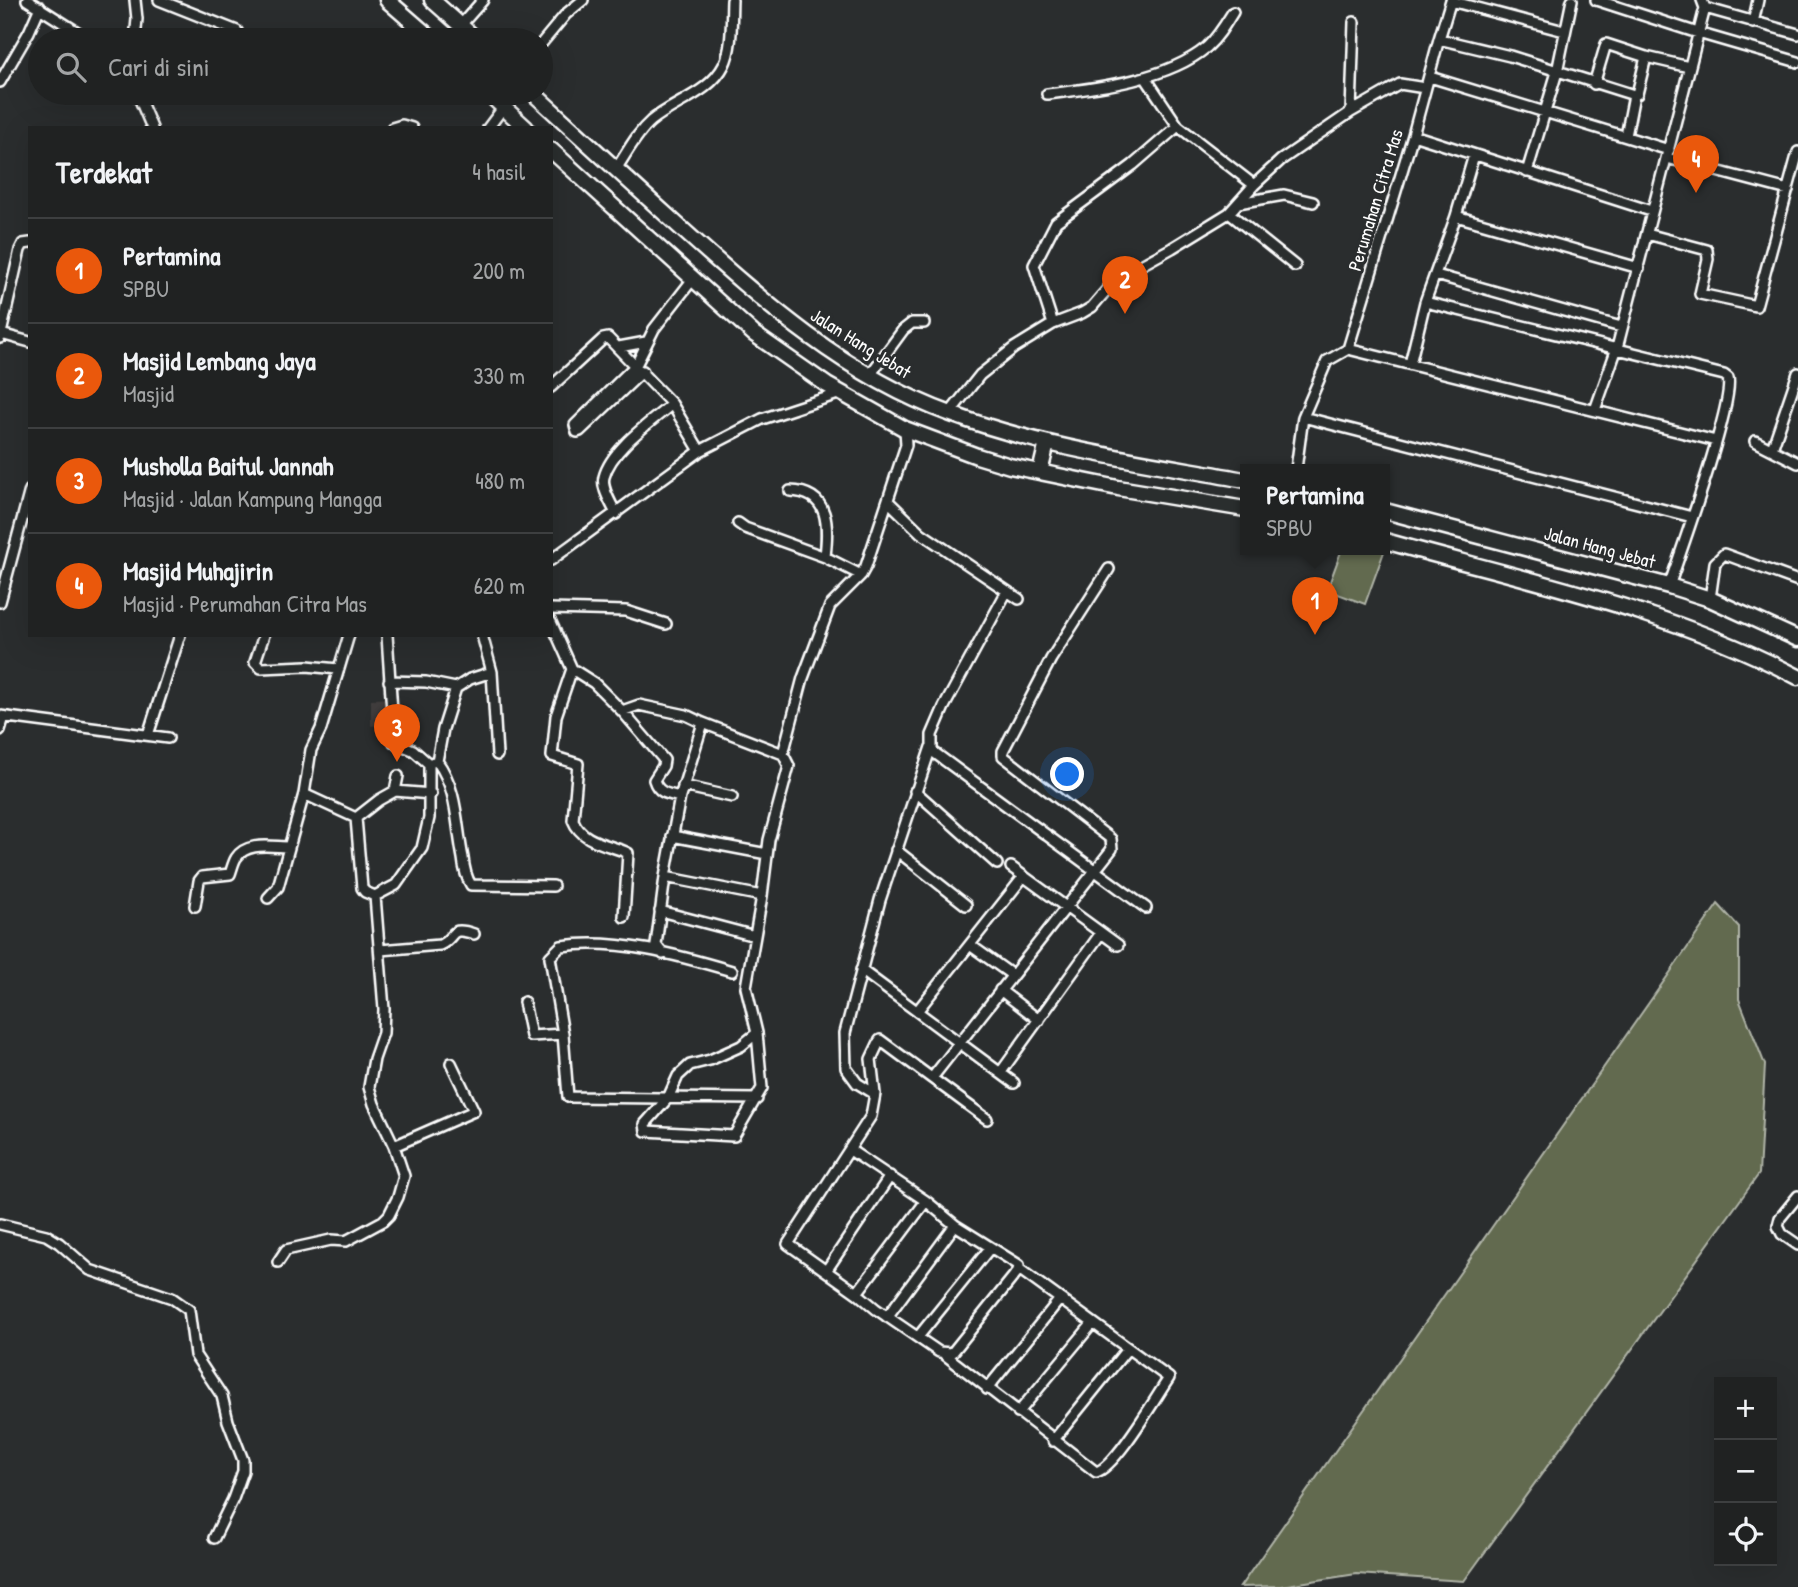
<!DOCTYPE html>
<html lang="id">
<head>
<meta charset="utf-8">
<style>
	:root { --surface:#202222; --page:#282a2a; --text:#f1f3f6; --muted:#a2a4a5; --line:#3d3f40; --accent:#ea580c }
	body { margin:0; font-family:"Patrick Hand",sans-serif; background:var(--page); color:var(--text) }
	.controls { position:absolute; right:21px; bottom:21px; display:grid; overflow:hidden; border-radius:0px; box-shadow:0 7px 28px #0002 }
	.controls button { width:63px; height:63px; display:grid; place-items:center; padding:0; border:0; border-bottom:2px solid var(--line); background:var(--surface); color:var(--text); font:35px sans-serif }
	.you { position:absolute; left:1068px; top:775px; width:24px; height:24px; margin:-18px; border:5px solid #fff; border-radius:50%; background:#1a73e8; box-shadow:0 0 0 10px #1a73e833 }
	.badge { display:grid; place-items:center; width:46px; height:46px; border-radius:50%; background:var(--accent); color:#fff; font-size:23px; font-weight:700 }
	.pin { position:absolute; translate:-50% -58px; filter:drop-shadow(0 2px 4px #0008) }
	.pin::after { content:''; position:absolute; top:37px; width:24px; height:21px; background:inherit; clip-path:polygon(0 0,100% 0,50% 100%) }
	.popup { position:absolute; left:1240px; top:464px; width:150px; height:91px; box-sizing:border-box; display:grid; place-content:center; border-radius:0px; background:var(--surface); filter:drop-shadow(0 2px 5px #0005); font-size:23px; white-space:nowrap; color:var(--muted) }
	.popup b { font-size:26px; color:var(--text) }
	.popup::after { content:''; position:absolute; left:50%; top:100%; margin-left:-14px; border:14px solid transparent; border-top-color:var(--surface) }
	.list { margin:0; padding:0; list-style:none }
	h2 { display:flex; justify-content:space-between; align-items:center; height:91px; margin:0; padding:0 28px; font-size:30px }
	h2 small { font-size:23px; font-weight:400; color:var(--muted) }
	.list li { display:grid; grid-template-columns:46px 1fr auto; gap:21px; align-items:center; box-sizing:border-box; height:105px; padding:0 28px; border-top:2px solid var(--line) }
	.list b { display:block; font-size:26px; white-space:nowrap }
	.list p { margin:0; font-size:23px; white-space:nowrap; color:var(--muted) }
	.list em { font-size:23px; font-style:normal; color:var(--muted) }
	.icon { flex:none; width:38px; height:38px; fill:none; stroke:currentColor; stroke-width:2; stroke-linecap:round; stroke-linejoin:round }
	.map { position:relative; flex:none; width:1798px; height:1587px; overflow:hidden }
	.search { position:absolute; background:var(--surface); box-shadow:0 7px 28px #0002; left:28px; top:28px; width:525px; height:77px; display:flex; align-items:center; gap:18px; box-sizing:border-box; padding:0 24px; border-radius:38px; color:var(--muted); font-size:26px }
	.panel { position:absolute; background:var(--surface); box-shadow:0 7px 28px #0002; left:28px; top:126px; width:525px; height:511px; border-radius:0px }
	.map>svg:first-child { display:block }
</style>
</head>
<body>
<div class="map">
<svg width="1798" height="1587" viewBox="0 0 1798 1587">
	<rect width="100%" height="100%" fill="#2a2d2e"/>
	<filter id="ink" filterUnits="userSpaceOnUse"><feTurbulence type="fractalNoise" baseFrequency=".0143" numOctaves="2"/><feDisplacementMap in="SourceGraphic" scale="14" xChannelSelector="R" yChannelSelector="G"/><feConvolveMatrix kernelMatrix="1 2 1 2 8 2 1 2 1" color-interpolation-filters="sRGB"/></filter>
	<g filter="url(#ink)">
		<path fill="#403d3c" d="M 398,698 L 398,713 L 383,714 L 383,725 L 371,726 L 371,699 Z"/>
		<path fill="#626a50" stroke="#b0b4a8" stroke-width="2" d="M 1342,549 L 1385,549 L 1365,604 L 1327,590 Z
			M 1718,904 L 1739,927 L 1739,999 L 1765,1065 L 1759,1174 L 1464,1581 L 1356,1574 L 1281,1586 L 1240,1587 Z"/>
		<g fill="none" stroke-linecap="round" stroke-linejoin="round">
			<g stroke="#fff" stroke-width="14">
				<path id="minor" d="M 27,0 L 90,40
					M 135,0 L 137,19 L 135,40
					M 159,0 L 237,31
					M 1596,0 L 1698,33 L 1798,62
					M 1451,1 L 1564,31
					M 1705,8 L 1798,34
					M 1753,23 L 1758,0
					M 460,26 L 483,0
					M 1439,39 L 1510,56 L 1634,95
					M 541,44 L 566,14 L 583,0
					M 1145,77 L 1178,126 L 1254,185
					M 1430,77 L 1669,150
					M 0,82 L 29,32 L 40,7
					M 1594,84 L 1606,44 L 1646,57 L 1689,67
					M 137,93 L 152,128
					M 1047,94 C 1097,88 1168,80 1207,47 C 1218,37 1225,25 1233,12
					M 1351,112 L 1354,22
					M 392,128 L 402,125 L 412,128
					M 488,128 L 503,108
					M 1413,135 L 1651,211
					M 1626,136 L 1634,95 L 1637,94 L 1646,57
					M 1667,158 L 1788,190
					M 616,169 C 627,153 636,134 651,121 C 674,102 710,93 724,65 C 733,47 731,20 732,0
					M 1527,172 L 1557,72 L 1572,0
					M 1238,203 L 1284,195 L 1313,202
					M 1229,213 L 1295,266
					M 1456,216 L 1639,268
					M 1647,234 L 1707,250 L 1708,259 L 1700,294 L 1756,306 L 1798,152
					M 1436,275 L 1621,327
					M 1425,302 L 1724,375 L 1728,378 C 1735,401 1680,554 1669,586
					M 1053,324 L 1034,265 L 1056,222 L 1133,165 L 1178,126
					M 1,334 L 30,342
					M 0,338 L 20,250 L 23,244 L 30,243
					M 619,347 L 646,342
					M 1348,349 L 1716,441
					M 1348,349 L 1413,135 L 1439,39 L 1451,0
					M 1410,364 L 1425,302 L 1456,216 L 1474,155
					M 643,371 L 580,431 L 577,432 L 575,425 L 636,365 L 654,329 L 693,279
					M 870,375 L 903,330 L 912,323 L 924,323
					M 551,387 L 603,339 L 608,338 L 672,404 L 700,451
					M 1595,410 L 1617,348 L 1705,8 L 1702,0
					M 949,414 L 980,375 L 1014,348 L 1053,324 L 1082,313 L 1092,307 L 1116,279 L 1172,248 L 1229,213 L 1254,185 L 1281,160 L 1351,112 L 1400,84 L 1425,88
					M 1303,417 L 1692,517
					M 1755,441 L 1798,463
					M 1772,449 L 1798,373
					M 1296,469 L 1303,417 L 1327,361 L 1348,349
					M 790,491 C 831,492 828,527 825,557
					M 888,501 L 921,533 L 1019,599
					M 616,514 C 612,504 601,489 604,477 C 611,449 651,422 672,404
					M 738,523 L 745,528 L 825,557 L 861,575
					M 551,560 L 700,451 L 762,419 L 841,393
					M 1007,591 L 944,707 L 932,735 L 932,751 L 1146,908
					M 1710,599 L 1715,563 L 1724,554 L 1798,581
					M 0,602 L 30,490
					M 551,609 L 626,611 L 666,624
					M 551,622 L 572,669 L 594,683 L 622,711 L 639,705 L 686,715 L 703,723
					M 264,635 L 255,662 L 261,668 L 307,666 L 338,669
					M 572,669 L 556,716 L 552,756 L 578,764 L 573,820 C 582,843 609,844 628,853 L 624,917
					M 492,672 L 497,755
					M 389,681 L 426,682 L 456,688 L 470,679 L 492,672 L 482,635
					M 622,711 L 664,760 L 663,766 L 654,780 C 658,793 667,794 680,797
					M 0,716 L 168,738
					M 0,730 L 4,717
					M 148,735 L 180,635
					M 783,754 L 803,678 L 830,606 L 861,575 L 866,566 L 906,445 L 905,429
					M 437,761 C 458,790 456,824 463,858 C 464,868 466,877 471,885 L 553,886
					M 433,762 L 437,761 L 443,729 L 456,688
					M 398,776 L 395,791 L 431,794
					M 683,786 L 732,797
					M 915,791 L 997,864
					M 304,794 L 356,818 L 379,800 L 395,791
					M 356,818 L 362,888 L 365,892 L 375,896
					M 672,836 L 767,854
					M 896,850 L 966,905
					M 1011,867 L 1118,945
					M 665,877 L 762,896
					M 268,898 L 278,887 L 304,794 L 311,750 L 321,729 L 349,635
					M 195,906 L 199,881 L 202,877 L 230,874 C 232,869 233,863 236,858 C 247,841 272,847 289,847
					M 660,911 L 755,936
					M 970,945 L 1012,975
					M 380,950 L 440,945 C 456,938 448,925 474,934
					M 663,954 L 656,945 L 665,877 L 680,797 L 703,723 L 783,754 L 789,766 L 769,840 L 762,896 L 746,987 L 757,1033 L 762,1088 L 734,1136 L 646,1131 L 645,1124 L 668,1098 L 678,1076 L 690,1065 L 710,1060 L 741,1046 L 757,1033
					M 861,970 L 1014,1083
					M 732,971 C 678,955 617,938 561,946 L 550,957 L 563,1034 L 568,1097 L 757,1099
					M 1000,990 L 1039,1020
					M 524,1002 L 531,1036 L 563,1034
					M 918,1010 L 1024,876
					M 1001,1072 L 1101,933
					M 932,1078 L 1112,849 L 1111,839 L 1003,756 L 1003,751 L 1051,659 L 1109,569
					M 875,1094 L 857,1083 L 846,1068 L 845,1033 L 880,900 L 931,747
					M 394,1146 L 474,1111 L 451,1063
					M 850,1150 L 926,1201 L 857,1293 L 876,1309 L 939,1352 L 952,1353 L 1018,1271 L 1019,1265 L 955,1225 L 926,1201
					M 1798,1196 L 1780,1218 L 1778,1226 L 1782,1234 L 1798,1245
					M 0,1224 L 46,1235 L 59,1243 L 90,1270 L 172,1298 L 189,1310 L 195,1355 L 222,1396 L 228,1421 L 243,1460 L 243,1471 L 233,1499 L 214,1538
					M 278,1262 L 286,1250 L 331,1240 L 346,1241 L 383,1221 L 389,1215 L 398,1197 L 404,1176 L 394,1146 L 374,1104 L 369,1087 L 374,1059 L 383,1033 L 384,1009 L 375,896 L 396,885 L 422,848 L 429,818 L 429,764 L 413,750 L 394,742 L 387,635
					M 826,1271 L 890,1176
					M 857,1293 L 788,1244 L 871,1116 L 875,1094 L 871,1059 L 880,1040 L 987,1119
					M 887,1317 L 955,1225
					M 918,1337 L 990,1248
					M 944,1354 L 1096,1472 C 1115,1468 1156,1397 1169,1378 L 1019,1269
					M 987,1389 L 1060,1299
					M 1018,1413 L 1093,1323
					M 1053,1441 L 1128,1348"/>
			</g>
			<g stroke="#fff" stroke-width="19">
				<path id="trunk" d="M 387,0 L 433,40
					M 432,0 L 477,40
					M 488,93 L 526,128
					M 533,93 C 583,139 632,184 682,229 C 762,301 847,377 951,414 C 1045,449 1146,462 1245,480
					M 551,150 L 754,334 L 827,385 L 905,429 L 977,456 L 1010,466 L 1118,488 L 1245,509
					M 1040,472 L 1047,443
					M 1385,511 L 1669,586 L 1710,599 L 1798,639
					M 1385,541 C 1524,580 1669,609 1798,677"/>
			</g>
			<use href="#minor" stroke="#2a2d2e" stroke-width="9"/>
			<use href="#trunk" stroke="#2a2d2e" stroke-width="14"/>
		</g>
	</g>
	<g text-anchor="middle" stroke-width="6" stroke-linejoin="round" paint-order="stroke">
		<g font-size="19" fill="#fff" stroke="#2a2d2e">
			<text transform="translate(1375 200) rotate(-73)" y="7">Perumahan Citra Mas</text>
			<text transform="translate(861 343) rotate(32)" y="7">Jalan Hang Jebat</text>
			<text transform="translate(1600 547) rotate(15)" y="7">Jalan Hang Jebat</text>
		</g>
	</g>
</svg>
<div class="controls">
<button>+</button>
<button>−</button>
<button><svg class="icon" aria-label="locate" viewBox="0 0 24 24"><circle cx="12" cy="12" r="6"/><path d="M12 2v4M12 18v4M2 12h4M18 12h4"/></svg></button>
</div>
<div class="you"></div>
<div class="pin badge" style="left:1315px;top:635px">1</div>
<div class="popup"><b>Pertamina</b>SPBU</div>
<div class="pin badge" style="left:1125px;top:314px">2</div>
<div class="pin badge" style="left:397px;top:762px">3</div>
<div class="pin badge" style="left:1696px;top:193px">4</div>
<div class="search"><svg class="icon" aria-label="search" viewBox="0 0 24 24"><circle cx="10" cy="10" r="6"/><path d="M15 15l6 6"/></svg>Cari di sini</div>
<section class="panel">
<h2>Terdekat<small>4 hasil</small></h2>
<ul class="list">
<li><span class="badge">1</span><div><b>Pertamina</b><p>SPBU</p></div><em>200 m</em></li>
<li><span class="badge">2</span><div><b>Masjid Lembang Jaya</b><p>Masjid</p></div><em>330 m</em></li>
<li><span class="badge">3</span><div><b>Musholla Baitul Jannah</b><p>Masjid · Jalan Kampung Mangga</p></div><em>480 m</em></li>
<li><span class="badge">4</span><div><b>Masjid Muhajirin</b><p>Masjid · Perumahan Citra Mas</p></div><em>620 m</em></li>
</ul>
</section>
</div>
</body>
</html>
